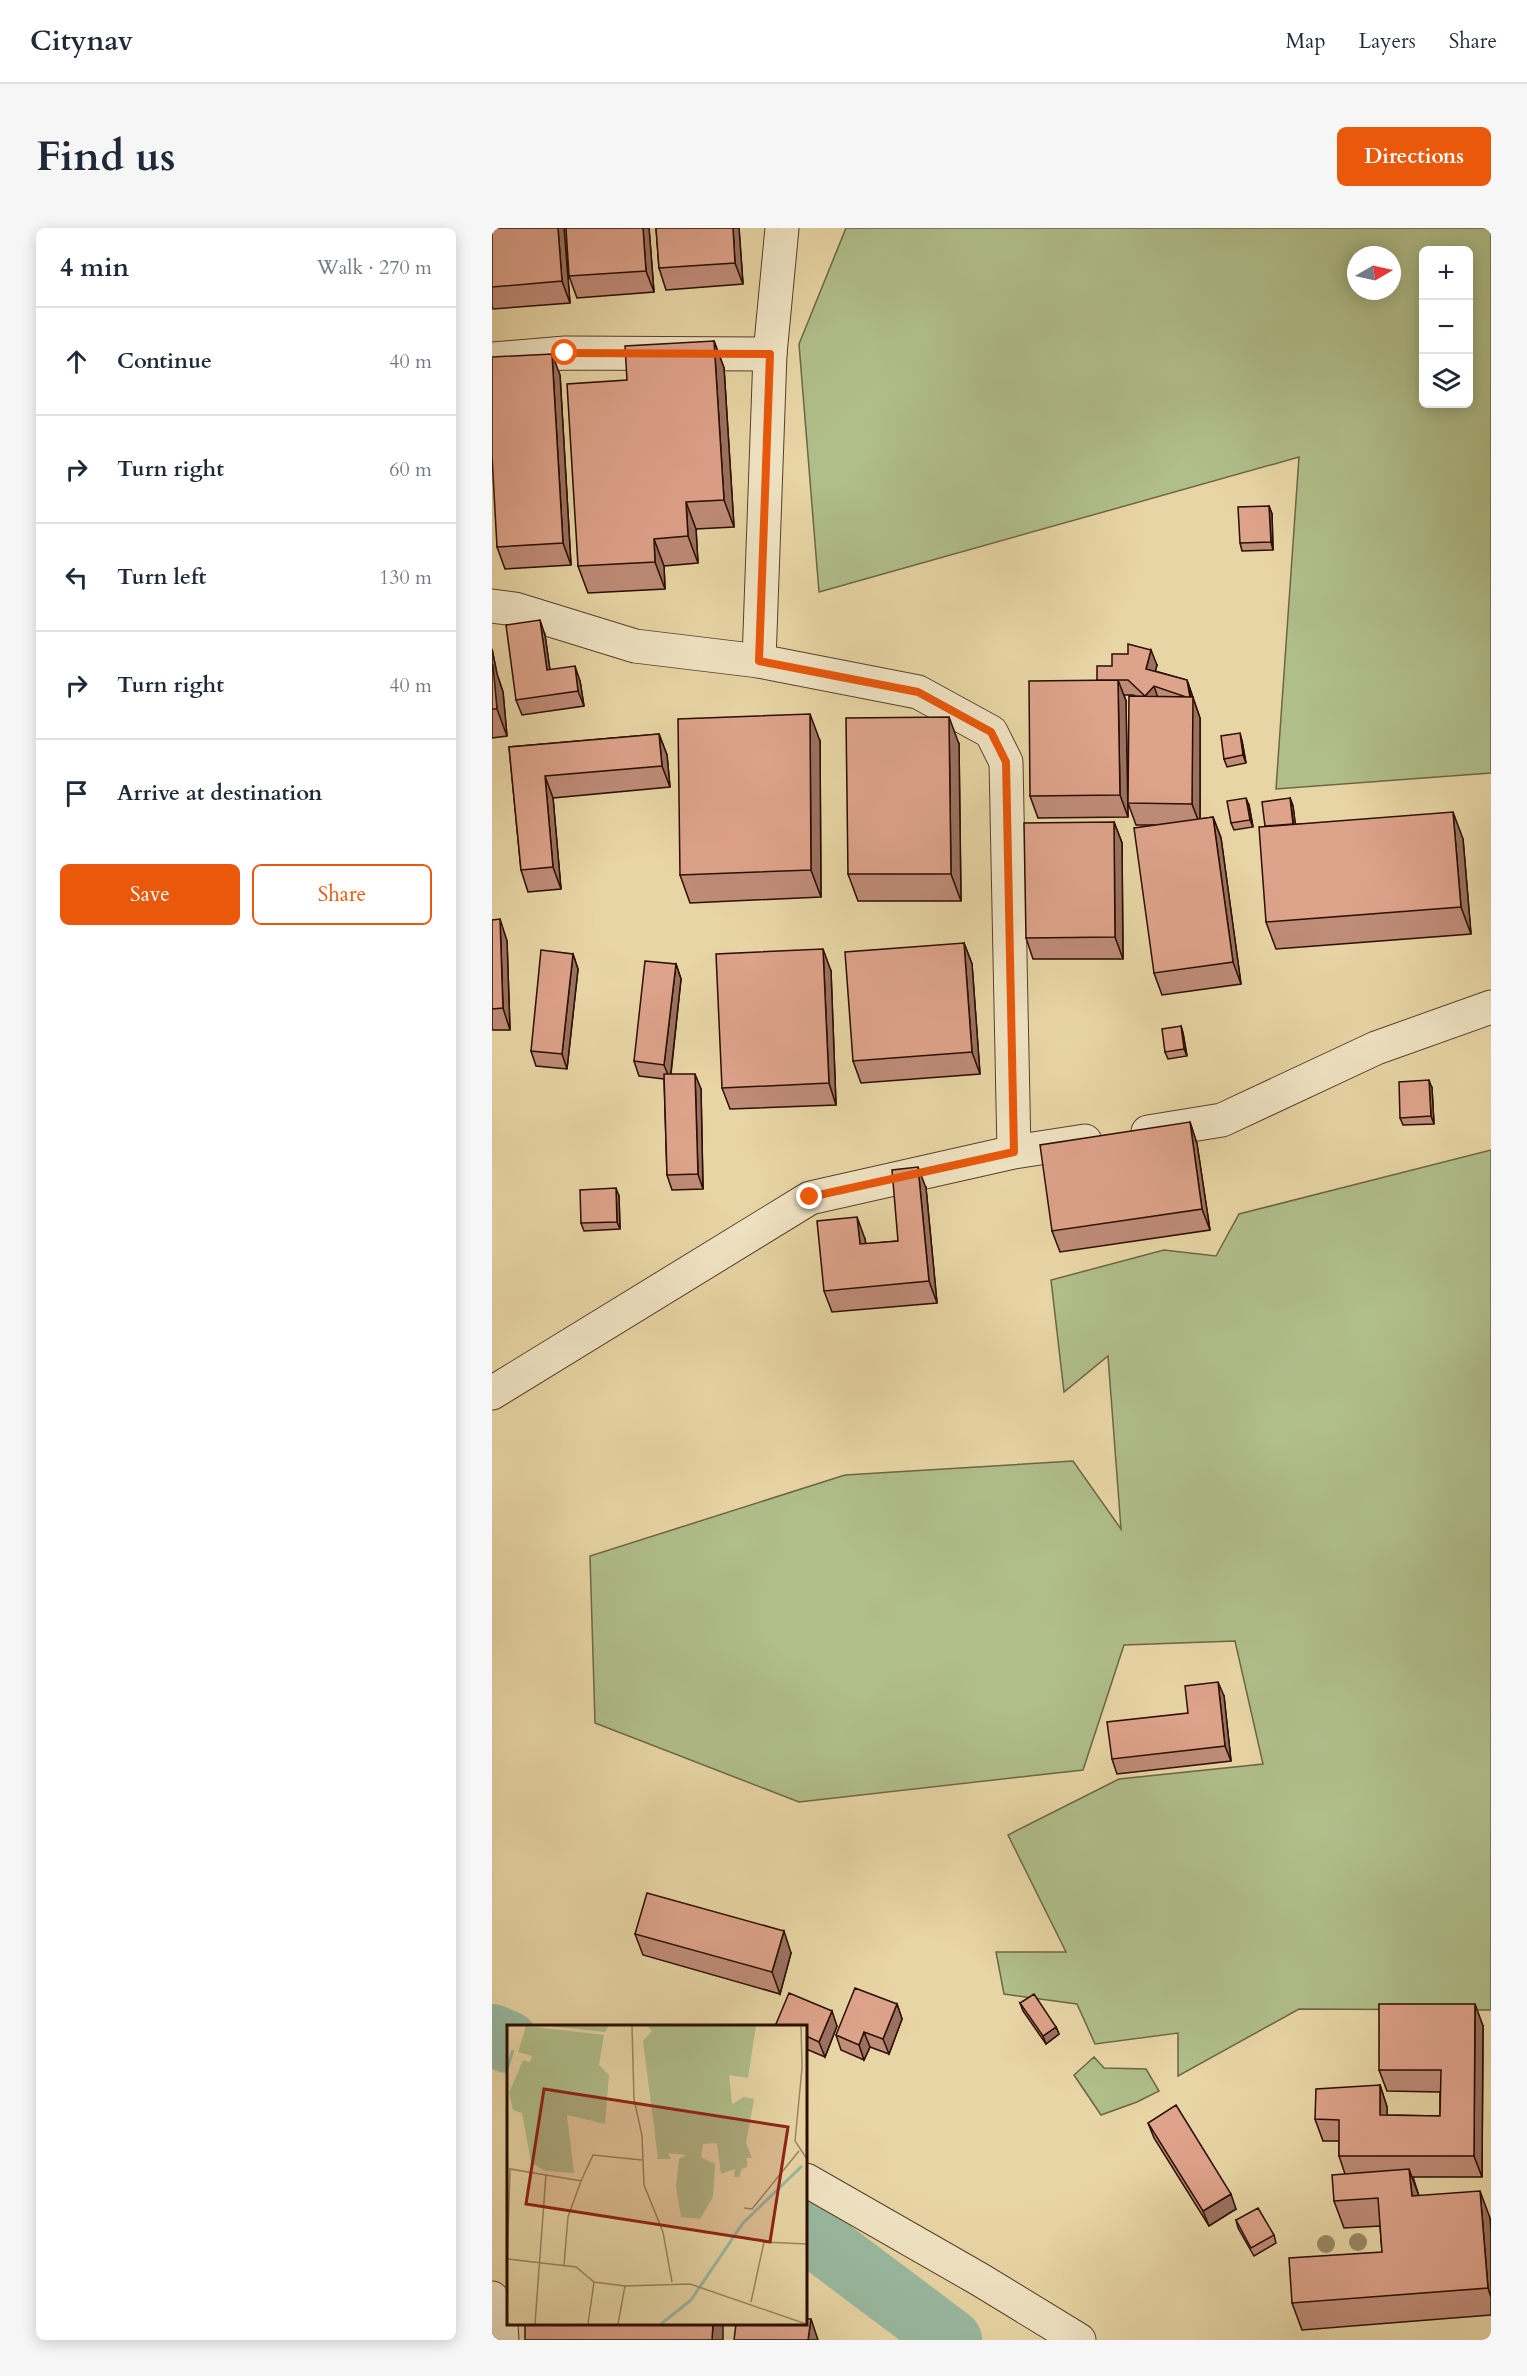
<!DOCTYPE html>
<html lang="en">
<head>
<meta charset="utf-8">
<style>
	:root { --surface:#fff; --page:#f6f6f7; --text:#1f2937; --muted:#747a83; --line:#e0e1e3; --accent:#ea580c }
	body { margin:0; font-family:Cardo,serif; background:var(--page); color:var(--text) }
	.controls { position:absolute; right:18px; top:18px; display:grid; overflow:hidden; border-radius:9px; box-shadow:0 3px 15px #0003 }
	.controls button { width:54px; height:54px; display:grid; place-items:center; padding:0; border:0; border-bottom:2px solid var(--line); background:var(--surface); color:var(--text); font:30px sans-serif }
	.compass { position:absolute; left:855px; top:18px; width:54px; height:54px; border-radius:50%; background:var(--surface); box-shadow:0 3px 15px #0003; rotate:81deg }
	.stop { position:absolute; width:18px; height:18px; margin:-14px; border:4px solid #ea580c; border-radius:50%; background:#fff }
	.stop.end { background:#ea580c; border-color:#fff; box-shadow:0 2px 6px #0008 }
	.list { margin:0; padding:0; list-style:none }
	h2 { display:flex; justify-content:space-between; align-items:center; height:78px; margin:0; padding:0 24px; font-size:26px }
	h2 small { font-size:20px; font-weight:400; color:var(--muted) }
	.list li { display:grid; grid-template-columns:39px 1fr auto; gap:18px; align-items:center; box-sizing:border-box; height:108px; padding:0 24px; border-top:2px solid var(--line) }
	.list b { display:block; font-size:22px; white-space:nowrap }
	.list em { font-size:20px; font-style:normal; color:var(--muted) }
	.actions { display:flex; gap:12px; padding:18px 24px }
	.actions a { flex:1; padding:14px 0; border:2px solid var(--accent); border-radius:9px; text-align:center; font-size:21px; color:var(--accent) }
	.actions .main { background:var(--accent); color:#fff }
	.icon { flex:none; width:33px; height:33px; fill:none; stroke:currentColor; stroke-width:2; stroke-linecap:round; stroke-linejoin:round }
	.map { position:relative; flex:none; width:999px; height:2112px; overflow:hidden; border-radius:9px }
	header { display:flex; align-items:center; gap:36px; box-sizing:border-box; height:84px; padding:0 30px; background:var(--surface); border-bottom:2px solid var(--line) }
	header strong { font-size:28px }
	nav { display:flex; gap:33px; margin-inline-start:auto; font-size:21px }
	.intro { display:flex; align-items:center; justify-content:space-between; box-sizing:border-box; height:144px; padding:0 36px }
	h1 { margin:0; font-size:42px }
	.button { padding:15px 27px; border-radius:9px; background:var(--accent); color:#fff; font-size:21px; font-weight:700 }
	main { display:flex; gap:36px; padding:0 36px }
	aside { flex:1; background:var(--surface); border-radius:9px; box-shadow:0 3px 15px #0003 }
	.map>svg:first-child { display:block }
</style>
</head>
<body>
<header>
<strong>Citynav</strong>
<nav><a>Map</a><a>Layers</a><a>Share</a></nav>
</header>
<div class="intro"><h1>Find us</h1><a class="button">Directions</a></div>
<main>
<aside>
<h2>4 min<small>Walk · 270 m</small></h2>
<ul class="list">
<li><svg class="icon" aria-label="ahead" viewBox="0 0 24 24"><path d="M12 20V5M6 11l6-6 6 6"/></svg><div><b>Continue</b></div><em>40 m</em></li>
<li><svg class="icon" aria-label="right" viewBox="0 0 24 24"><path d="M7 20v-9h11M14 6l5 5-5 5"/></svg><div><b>Turn right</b></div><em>60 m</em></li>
<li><svg class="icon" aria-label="left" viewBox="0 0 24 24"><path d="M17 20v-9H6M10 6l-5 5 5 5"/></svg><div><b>Turn left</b></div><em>130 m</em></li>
<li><svg class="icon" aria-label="right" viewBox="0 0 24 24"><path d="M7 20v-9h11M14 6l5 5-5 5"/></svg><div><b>Turn right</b></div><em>40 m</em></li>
<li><svg class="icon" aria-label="arrive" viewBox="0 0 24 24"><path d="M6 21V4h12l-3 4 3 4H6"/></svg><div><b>Arrive at destination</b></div></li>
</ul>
<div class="actions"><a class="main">Save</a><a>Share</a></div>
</aside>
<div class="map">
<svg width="999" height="2112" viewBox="0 0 999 2112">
	<rect width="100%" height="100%" fill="#e8d5a5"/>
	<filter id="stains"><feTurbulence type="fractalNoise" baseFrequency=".00333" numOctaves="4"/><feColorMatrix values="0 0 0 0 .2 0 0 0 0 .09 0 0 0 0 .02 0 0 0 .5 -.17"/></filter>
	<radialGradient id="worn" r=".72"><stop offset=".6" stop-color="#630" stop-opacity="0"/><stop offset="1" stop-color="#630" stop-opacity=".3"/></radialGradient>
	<path fill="#b0be8a" stroke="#6d6645" stroke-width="1.5" fill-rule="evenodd" d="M 354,0 L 999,0 L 999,545 L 784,561 L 807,229 L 327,364 L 307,116 ZM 932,22 L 976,22 L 976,176 L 932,176 ZM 864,27 L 900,27 L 900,63 L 864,63 Z
		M 999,922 L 999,1782 L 807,1781 L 686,1848 L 686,1805 L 603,1816 L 585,1776 L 512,1766 L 504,1724 L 574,1724 L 516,1607 L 627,1551 L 771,1536 L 743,1413 L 632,1417 L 591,1542 L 307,1574 L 103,1495 L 98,1328 L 353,1247 L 581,1233 L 629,1301 L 616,1128 L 572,1164 L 559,1052 L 672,1022 L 724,1028 L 747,986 Z
		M 602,1829 L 612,1840 L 654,1841 L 667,1863 L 645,1874 L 609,1887 L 582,1847 Z"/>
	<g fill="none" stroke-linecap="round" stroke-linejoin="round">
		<path stroke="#99b9a1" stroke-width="62" d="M 0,1807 L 16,1814
			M 314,2003 L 459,2112"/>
		<g stroke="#5a4029" stroke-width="35">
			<path id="minor" d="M 0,131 L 73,125 L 278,126
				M 0,378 L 23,381 L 143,418 L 267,433
				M 314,1952 L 487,2051 L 587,2112
				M 0,2070 L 8,2082 L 10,2112"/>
		</g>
		<g stroke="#5a4029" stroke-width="35">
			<path id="tertiary" d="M 290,0 L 278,126 L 267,433 L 426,464 L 499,504 L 514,534 L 522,924
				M 656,904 L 730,892 L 884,820 L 999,779
				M 0,1165 L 318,970 L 522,924 L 593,913"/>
		</g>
		<use href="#minor" stroke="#f0e4c4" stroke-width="33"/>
		<use href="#tertiary" stroke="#f0e4c4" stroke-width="33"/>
	</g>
	<g fill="#998a65">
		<circle cx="866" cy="2014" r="9"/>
		<circle cx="834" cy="2016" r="9"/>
	</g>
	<path fill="#bf8c78" stroke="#2a0e00" stroke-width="1.5" d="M 0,0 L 72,0 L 78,75 L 1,81 L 0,78 Z
		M 74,0 L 157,0 L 162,64 L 85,70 L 77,48 Z
		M 164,0 L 247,0 L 251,56 L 174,62 L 167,40 Z
		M 222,113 L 232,140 L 242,299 L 204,301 L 206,335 L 172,338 L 173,361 L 96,365 L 86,338 L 135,152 Z
		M 68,147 L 79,337 L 13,341 L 5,319 Z
		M 777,278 L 780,286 L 781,322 L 750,323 L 748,315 Z
		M 53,407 L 58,442 L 88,453 L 92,478 L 30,487 L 24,472 Z
		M 0,421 L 5,446 L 11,464 L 15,508 L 0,510 Z
		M 665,437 L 663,443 L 695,452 L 708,490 L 708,591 L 721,589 L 729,610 L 749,756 L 670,767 L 662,745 L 662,597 L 644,597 L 636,575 L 643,468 L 641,467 L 632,467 L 634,473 L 636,589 L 546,590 L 538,568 L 605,452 Z
		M 167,506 L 175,527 L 178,559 L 61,570 L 69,661 L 36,664 L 29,642 L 17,519 Z
		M 328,513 L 329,669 L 198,675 L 188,647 Z
		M 750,513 L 754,535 L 735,539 L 732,531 Z
		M 467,516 L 469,673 L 366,673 L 356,646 Z
		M 798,570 L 801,578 L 803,596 L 971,611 L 979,706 L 784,721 L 774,694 L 773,598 Z
		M 757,577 L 761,599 L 742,602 L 739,595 Z
		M 622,594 L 630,615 L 631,731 L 541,731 L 534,710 Z
		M 0,692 L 15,713 L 18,802 L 0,802 Z
		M 472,715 L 480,736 L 488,846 L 369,855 L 361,833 Z
		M 81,726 L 86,741 L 75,841 L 44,838 L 39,823 Z
		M 184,736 L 189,751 L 179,846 L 209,861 L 211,961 L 180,962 L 175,947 L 172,851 L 147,848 L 142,833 Z
		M 339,743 L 344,877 L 238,881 L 230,860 Z
		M 689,798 L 691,805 L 695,828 L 676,831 L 673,824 Z
		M 940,860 L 942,896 L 911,897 L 908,890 Z
		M 698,894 L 705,916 L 718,1002 L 568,1024 L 560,1003 Z
		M 434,960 L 445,1075 L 340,1084 L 332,1063 L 373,1011 L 374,1016 L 406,1013 Z
		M 127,968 L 128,1001 L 92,1003 L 89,995 Z
		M 732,1468 L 739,1533 L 625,1546 L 620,1531 L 696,1485 Z
		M 143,1706 L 299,1725 L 288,1766 L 151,1727 Z
		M 528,1775 L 564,1799 L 567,1806 L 554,1816 L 531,1783 Z
		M 405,1776 L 410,1791 L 397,1826 L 378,1819 L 372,1832 L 349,1822 L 344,1807 Z
		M 284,1796 L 345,1798 L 333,1829 L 314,1821 L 314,1798 L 285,1798 Z
		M 991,1798 L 990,1949 L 921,1949 L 927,1968 L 998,1990 L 999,2006 L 999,2087 L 810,2102 L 800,2075 L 890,2024 L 888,1998 L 852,2000 L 842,1973 L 853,1946 L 847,1928 L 847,1913 L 831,1913 L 823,1891 L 888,1857 L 895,1879 L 895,1887 L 948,1888 L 948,1864 L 895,1863 L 887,1842 Z
		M 656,1895 L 744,1981 L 717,1998 L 662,1910 Z
		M 744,1992 L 782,2007 L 784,2015 L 762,2028 L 746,2000 Z"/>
	<path fill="#9b7261" stroke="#2a0e00" stroke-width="1.5" d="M 66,0 L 72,0 L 78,75 L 70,53 Z
		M 151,0 L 157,0 L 162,64 L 154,43 Z
		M 241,0 L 247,0 L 251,56 L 243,35 Z
		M 222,113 L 232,140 L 242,299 L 232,272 Z
		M 60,126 L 68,147 L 79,337 L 71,315 Z
		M 194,274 L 204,301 L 206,335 L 196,308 Z
		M 777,278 L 780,286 L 781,322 L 779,314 Z
		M 162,311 L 172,338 L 173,361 L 163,334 Z
		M 48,392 L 53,407 L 60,457 L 55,442 Z
		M 0,421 L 5,446 L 11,464 L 15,508 L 5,481 L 0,436 Z
		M 659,422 L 665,437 L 660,456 L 654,441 Z
		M 83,438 L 88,453 L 92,478 L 86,463 Z
		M 626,452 L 634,473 L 636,589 L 628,567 Z
		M 695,452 L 708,490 L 708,597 L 700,576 L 699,470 Z
		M 662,458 L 667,473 L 659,483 L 653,468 Z
		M 318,486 L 328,513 L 329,669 L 319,642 Z
		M 457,489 L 467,516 L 469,673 L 459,646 Z
		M 748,505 L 750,513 L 754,535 L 751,527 Z
		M 167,506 L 175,527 L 178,559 L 170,538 Z
		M 53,548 L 61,570 L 69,661 L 61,639 Z
		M 754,570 L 757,577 L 761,599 L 758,592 Z
		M 798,570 L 801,578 L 805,608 L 802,600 Z
		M 961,584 L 971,611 L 979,706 L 969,679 Z
		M 721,589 L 729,610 L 749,756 L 741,734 Z
		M 622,594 L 630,615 L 631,731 L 623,709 Z
		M 8,691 L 15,713 L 18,802 L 11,780 Z
		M 472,715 L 480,736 L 488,846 L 480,824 Z
		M 331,721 L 339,743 L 344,877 L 337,855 Z
		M 81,726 L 86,741 L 75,841 L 70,826 Z
		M 184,736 L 189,751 L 178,852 L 172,837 Z
		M 689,798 L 691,805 L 695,828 L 692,821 Z
		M 203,846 L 209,861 L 211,961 L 206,946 Z
		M 937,852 L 940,860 L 942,896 L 939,888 Z
		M 698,894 L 705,916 L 718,1002 L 710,981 Z
		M 426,939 L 434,960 L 445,1075 L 437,1053 Z
		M 124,960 L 127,968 L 128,1001 L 125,994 Z
		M 365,989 L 373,1011 L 376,1038 L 368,1016 Z
		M 726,1454 L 732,1468 L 739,1533 L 733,1518 Z
		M 292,1703 L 299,1725 L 288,1766 L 280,1744 Z
		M 405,1776 L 410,1791 L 397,1826 L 391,1811 Z
		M 983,1776 L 991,1798 L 990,1949 L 982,1928 Z
		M 340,1783 L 345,1798 L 333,1829 L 327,1814 Z
		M 564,1799 L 567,1806 L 554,1816 L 551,1808 Z
		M 372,1804 L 378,1819 L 372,1832 L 367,1817 Z
		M 888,1857 L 895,1879 L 896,1909 L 888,1887 Z
		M 917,1941 L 927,1968 L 920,1968 Z
		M 988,1963 L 998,1990 L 999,2006 L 999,2069 L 996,2060 Z
		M 739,1966 L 744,1981 L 717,1998 L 711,1983 Z
		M 319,2091 L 326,2112 L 316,2112 Z
		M 221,2096 L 231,2096 L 231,2112 L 220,2112 Z"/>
	<path fill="#dea38b" stroke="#2a0e00" stroke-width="1.5" d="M 0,0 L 66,0 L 70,53 L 0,59 Z
		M 74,0 L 151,0 L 154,43 L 77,48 Z
		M 164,0 L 241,0 L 243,35 L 167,40 Z
		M 222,113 L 232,272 L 194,274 L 196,308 L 162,311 L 163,334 L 86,338 L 75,156 L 135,152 L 133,118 Z
		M 60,126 L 71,315 L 5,319 L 0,228 L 0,129 Z
		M 777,278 L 779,314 L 748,315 L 746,279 Z
		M 48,392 L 55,442 L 83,438 L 86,463 L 24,472 L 14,397 Z
		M 636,416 L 659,422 L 654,441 L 695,452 L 698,469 L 694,469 L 662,458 L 653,468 L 636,452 L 605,452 L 605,438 L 620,438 L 620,426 L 636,426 Z
		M 0,437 L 1,437 L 5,481 L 0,481 Z
		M 626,452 L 628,567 L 538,568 L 537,453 Z
		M 637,468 L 701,469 L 700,576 L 636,575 Z
		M 318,486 L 319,642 L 188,647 L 186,491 Z
		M 457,489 L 459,646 L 356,646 L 354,490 Z
		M 748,505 L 751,527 L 732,531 L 729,508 Z
		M 167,506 L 170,538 L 53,548 L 61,639 L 29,642 L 17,519 Z
		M 754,570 L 758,592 L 739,595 L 735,573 Z
		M 798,570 L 801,596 L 773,598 L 770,574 Z
		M 961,584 L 969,679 L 774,694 L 767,599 Z
		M 721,589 L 741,734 L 662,745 L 642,600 Z
		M 622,594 L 623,709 L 534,710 L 532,595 Z
		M 8,691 L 11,780 L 0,781 L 0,692 Z
		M 472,715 L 480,824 L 361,833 L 353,724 Z
		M 331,721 L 337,855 L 230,860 L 224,726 Z
		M 49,722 L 81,726 L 70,826 L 39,823 Z
		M 153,733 L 184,736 L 172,837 L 142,833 Z
		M 689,798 L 692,821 L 673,824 L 670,801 Z
		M 172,846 L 203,846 L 206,946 L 175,947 Z
		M 937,852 L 939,888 L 908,890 L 907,854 Z
		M 698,894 L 710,981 L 560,1003 L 548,917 Z
		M 426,939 L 437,1053 L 332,1063 L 325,993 L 365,989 L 368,1016 L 406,1013 L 400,942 Z
		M 124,960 L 125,994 L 89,995 L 88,962 Z
		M 726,1454 L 733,1518 L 620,1531 L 615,1494 L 696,1485 L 693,1458 Z
		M 155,1665 L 292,1703 L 280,1744 L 143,1706 Z
		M 363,1760 L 405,1776 L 391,1811 L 372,1804 L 367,1817 L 344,1807 Z
		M 297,1765 L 340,1783 L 327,1814 L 314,1808 L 314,1798 L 290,1798 L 284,1796 Z
		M 542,1766 L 564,1799 L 551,1808 L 528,1775 Z
		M 887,1776 L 983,1776 L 982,1928 L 847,1928 L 847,1892 L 823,1891 L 824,1861 L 888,1857 L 888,1887 L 948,1888 L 949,1842 L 887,1842 Z
		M 684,1877 L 739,1966 L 711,1983 L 656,1895 Z
		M 917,1941 L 920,1968 L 988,1963 L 996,2060 L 800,2075 L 797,2030 L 890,2024 L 886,1970 L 842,1973 L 840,1947 Z
		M 766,1980 L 782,2007 L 759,2020 L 744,1992 Z
		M 314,2091 L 319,2091 L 316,2112 L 242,2112 L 244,2096 L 314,2096 Z
		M 33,2096 L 221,2096 L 220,2112 L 33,2112 Z"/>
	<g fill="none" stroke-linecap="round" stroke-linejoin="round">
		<path stroke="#ea580c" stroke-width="8" d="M 73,125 L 278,126 L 267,433 L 426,464 L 499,504 L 514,534 L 522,924 L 318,969"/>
	</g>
	<g transform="translate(15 1797)">
		<rect width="300" height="300" fill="#e8d5a5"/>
		<path d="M 19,1 L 97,10 L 92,40 L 102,50 L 98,99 L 60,90 L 67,148 L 38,146 L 24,137 L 15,88 L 6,85 L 2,68 L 16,35 L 23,37 L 25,31 L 11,27 ZM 42,1 L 102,1 L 98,7 ZM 140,1 L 249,1 L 241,53 L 222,50 L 225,79 L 237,72 L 247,74 L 239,118 L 245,133 L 240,133 L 240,142 L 235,144 L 232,152 L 227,152 L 228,144 L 214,149 L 210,118 L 196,119 L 194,132 L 208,139 L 206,172 L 193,194 L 174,192 L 169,161 L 172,134 L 179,130 L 161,128 L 164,134 L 151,134 L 136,16 L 145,6 Z" fill="#b0be8a"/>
		<path fill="none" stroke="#99b9a1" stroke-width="3" d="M 0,44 L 6,25M 154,299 L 184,275 L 236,198 L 295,141"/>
		<path fill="none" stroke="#9c8563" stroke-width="1.5" d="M 125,1 L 127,74 L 135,111 L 137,160 L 156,207 L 165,257M 294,1 L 295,43 L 288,116 L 300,134M 237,183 L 245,184 L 292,126M 1,234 L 69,242 L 87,257 L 118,261 L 183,259 L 299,299M 57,240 L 61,192 L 74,156M 0,241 L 3,144 L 74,156 L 86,130 L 135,135M 244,277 L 257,217 L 300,219M 28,299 L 39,149M 81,299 L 87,257M 111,299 L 118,261"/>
		<path fill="#8f2418" fill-opacity="0.15" stroke="#8f2418" stroke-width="3" d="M 37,64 L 281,102 L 263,217 L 19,179 Z"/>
		<rect width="300" height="300" fill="none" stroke="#2a0e00" stroke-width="3"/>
	</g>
	<rect width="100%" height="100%" filter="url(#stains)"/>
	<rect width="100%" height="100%" fill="url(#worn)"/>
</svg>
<div class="controls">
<button>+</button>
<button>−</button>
<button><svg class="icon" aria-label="layers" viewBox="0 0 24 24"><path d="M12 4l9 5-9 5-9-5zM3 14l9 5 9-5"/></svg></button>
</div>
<svg class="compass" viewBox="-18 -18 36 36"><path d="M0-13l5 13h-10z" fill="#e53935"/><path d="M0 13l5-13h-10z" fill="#747a83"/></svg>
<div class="stop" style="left:73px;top:125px"></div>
<div class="stop end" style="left:318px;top:969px"></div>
</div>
</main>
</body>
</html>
